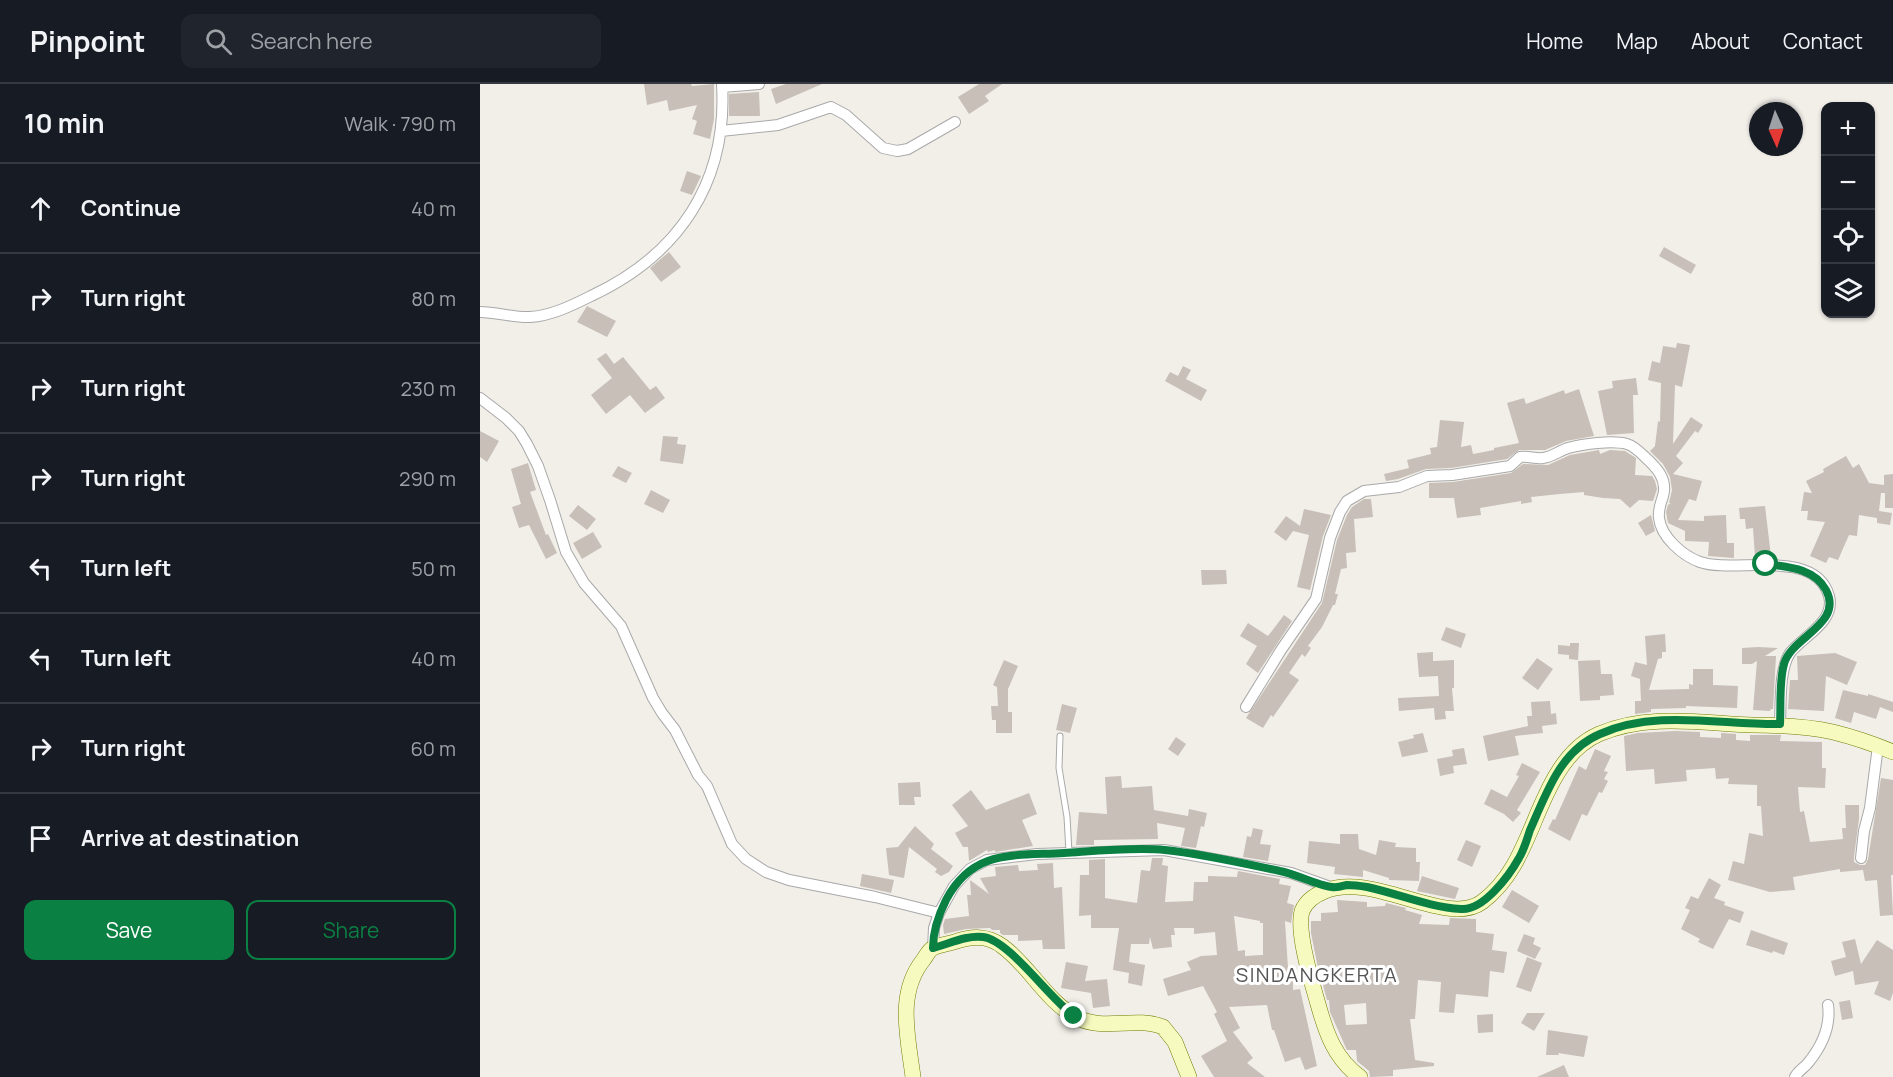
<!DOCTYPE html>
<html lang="en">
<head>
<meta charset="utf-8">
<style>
	:root { --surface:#171b24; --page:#20242c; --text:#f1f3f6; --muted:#9ea1a6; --line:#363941; --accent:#0b8043 }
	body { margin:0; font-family:Manrope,sans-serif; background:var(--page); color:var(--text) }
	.controls { position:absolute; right:18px; top:18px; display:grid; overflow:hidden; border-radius:12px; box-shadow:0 2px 4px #0004 }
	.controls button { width:54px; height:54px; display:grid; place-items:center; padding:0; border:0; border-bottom:2px solid var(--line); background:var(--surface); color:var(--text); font:30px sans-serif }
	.compass { position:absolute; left:1269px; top:18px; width:54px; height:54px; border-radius:50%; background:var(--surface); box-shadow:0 2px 4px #0004; rotate:177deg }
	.stop { position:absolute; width:18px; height:18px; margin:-14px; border:4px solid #0b8043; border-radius:50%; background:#fff }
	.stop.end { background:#0b8043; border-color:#fff; box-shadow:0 2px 6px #0008 }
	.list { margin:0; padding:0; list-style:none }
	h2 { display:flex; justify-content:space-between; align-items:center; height:78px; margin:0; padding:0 24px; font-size:26px }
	h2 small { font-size:20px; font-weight:400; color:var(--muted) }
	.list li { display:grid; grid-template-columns:39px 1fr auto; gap:18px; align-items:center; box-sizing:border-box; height:90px; padding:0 24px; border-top:2px solid var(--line) }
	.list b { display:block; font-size:22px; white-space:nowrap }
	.list em { font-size:20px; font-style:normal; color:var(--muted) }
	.actions { display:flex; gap:12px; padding:18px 24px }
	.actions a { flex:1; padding:14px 0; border:2px solid var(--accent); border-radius:12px; text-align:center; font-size:21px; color:var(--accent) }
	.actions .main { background:var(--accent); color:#fff }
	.icon { flex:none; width:33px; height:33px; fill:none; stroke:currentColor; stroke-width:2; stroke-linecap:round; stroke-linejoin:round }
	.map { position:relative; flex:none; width:1413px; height:993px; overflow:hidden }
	header { display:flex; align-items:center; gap:36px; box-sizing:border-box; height:84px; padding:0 30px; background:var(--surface); border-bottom:2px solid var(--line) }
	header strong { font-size:28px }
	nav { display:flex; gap:33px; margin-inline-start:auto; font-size:21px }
	.search { width:420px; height:54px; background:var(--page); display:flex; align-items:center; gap:15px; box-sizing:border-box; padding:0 21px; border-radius:12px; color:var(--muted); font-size:22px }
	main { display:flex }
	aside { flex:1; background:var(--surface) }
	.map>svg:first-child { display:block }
</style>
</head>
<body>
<header>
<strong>Pinpoint</strong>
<div class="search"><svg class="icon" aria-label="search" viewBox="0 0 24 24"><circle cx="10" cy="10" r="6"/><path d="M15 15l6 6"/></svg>Search here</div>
<nav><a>Home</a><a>Map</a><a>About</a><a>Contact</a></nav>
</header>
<main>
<aside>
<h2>10 min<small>Walk · 790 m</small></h2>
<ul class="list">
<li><svg class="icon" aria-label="ahead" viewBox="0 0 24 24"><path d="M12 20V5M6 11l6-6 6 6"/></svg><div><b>Continue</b></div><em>40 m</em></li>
<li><svg class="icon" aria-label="right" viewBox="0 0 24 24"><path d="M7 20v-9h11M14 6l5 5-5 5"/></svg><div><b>Turn right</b></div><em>80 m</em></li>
<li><svg class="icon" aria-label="right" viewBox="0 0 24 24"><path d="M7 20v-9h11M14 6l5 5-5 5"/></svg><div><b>Turn right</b></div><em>230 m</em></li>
<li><svg class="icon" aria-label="right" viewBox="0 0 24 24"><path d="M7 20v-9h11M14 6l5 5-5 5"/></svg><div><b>Turn right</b></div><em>290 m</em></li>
<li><svg class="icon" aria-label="left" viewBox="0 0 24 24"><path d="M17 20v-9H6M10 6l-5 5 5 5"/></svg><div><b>Turn left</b></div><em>50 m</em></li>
<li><svg class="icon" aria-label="left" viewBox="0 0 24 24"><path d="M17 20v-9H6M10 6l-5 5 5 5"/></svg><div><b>Turn left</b></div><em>40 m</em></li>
<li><svg class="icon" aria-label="right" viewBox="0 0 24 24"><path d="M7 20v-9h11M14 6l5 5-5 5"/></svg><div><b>Turn right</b></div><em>60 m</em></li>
<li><svg class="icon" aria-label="arrive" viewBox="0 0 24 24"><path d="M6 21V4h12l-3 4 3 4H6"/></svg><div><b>Arrive at destination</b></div></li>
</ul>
<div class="actions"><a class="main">Save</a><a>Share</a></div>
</aside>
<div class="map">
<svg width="1413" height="993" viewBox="0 0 1413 993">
	<rect width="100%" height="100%" fill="#f2efe9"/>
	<path fill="#c7bfb8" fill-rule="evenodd" d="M 164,0 L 211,0 L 212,2 L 234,0 L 234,35 L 230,55 L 213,50 L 217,37 L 212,35 L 217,21 L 189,27 L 187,16 L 167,21 Z
		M 306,0 L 342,0 L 296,20 L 291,5 Z
		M 499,0 L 522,0 L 505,12 L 509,17 L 489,30 L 478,13 Z
		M 279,8 L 280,32 L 249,32 L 249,10 Z
		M 207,87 L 221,92 L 212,111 L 200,107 Z
		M 1184,163 L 1216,181 L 1211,190 L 1179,172 Z
		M 189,168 L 201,183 L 181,198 L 170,184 Z
		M 107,222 L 136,237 L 127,253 L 97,238 Z
		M 1197,259 L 1210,261 L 1202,303 L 1195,301 L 1193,360 L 1211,333 L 1223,341 L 1218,349 L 1215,347 L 1196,372 L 1203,379 L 1193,390 L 1222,397 L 1216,417 L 1209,415 L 1198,436 L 1224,437 L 1224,432 L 1246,431 L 1247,459 L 1254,459 L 1254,474 L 1228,472 L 1229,458 L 1205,457 L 1205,447 L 1188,439 L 1186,428 L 1188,421 L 1191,419 L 1189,419 L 1192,406 L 1190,393 L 1183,380 L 1170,367 L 1175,362 L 1178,337 L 1180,338 L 1181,299 L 1168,296 L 1172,277 L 1180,279 L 1183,262 L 1196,264 Z
		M 126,269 L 134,280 L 143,273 L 170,306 L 176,302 L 185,314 L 165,329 L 150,311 L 126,330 L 111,311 L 132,294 L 117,275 Z
		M 703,282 L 711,286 L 706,295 L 727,306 L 721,317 L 685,297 L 690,288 L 698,292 Z
		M 1156,294 L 1158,311 L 1153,311 L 1154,349 L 1127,351 L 1118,307 L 1133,304 L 1132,297 Z
		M 1099,305 L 1114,352 L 1086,357 L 1065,366 L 1039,366 L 1027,375 L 971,384 L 946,385 L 918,395 L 906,397 L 904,390 L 929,384 L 927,376 L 951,370 L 950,364 L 957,363 L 960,336 L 984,338 L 981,363 L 991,361 L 993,370 L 1014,366 L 1014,364 L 1039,359 L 1027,319 L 1044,314 L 1046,320 L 1084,306 L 1085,310 Z
		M 0,347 L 19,357 L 7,378 L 0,373 Z
		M 183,352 L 198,353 L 197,360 L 206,361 L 203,380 L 180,377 Z
		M 1119,366 L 1120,370 L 1130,366 L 1145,367 L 1156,374 L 1155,391 L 1172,392 L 1175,397 L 1177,405 L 1173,417 L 1159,416 L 1150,424 L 1140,415 L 1123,414 L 1104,411 L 1104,408 L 1080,410 L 1051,413 L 1052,418 L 1041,420 L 1041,417 L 1000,424 L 1001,431 L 977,434 L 974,414 L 949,414 L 949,399 L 973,398 L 1031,389 L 1043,380 L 1068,381 L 1090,371 Z
		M 1366,372 L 1373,384 L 1379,380 L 1389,399 L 1404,401 L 1404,391 L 1413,390 L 1413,424 L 1405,424 L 1405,409 L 1401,409 L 1399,427 L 1412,429 L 1410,441 L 1397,439 L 1397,434 L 1379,431 L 1377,452 L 1369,451 L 1358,476 L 1349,473 L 1346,479 L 1330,472 L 1345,438 L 1327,436 L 1328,427 L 1321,427 L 1324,408 L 1332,409 L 1326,397 L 1344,388 L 1343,385 Z
		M 48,379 L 56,406 L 50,408 L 66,451 L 68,450 L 77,469 L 66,475 L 49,441 L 39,444 L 32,423 L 41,420 L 31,385 Z
		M 138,382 L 152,389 L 146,399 L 132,392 Z
		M 171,406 L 190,416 L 183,429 L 164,420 Z
		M 884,415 L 891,415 L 893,433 L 874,435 L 876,468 L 866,469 L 867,484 L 861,485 L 855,510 L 858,510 L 855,521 L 853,521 L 842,543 L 828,562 L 831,564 L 825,573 L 822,570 L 809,589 L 819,596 L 793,633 L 791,631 L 783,644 L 766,634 L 842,519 L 857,456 L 867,431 L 872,423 Z
		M 98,421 L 116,435 L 107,446 L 89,432 Z
		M 1285,422 L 1291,472 L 1275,473 L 1273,444 L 1266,445 L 1265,435 L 1260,435 L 1259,424 Z
		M 824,425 L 851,431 L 843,452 L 830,506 L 817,503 L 829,451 L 813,447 L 806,457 L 794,448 L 806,432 L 820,442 Z
		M 1171,431 L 1175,447 L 1166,452 L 1158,439 Z
		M 113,448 L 122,463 L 102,475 L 93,459 Z
		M 721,486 L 746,486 L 747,500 L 722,501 Z
		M 804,531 L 812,537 L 778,589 L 766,580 L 777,562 L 760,552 L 768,539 L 788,552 Z
		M 966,543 L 986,550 L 981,564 L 961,556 Z
		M 1185,550 L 1186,568 L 1182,568 L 1182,574 L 1178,575 L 1169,606 L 1209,605 L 1209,600 L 1213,601 L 1213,585 L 1233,585 L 1233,601 L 1258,602 L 1257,624 L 1206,622 L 1206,624 L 1171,625 L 1171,628 L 1155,630 L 1155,617 L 1161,617 L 1160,595 L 1151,592 L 1155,578 L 1167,581 L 1165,552 Z
		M 1090,559 L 1099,559 L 1098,576 L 1089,575 L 1089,571 L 1078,570 L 1078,561 L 1090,562 Z
		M 1278,563 L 1298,564 L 1285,572 L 1296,572 L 1293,625 L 1291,625 L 1290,627 L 1273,626 L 1277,577 L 1272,580 L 1262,580 L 1262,564 Z
		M 953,568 L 953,577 L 974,576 L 974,604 L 972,604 L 974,627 L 965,627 L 966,635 L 955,636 L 954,624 L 919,627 L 918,614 L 959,612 L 958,592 L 939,593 L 937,569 Z
		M 1355,569 L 1377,578 L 1367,601 L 1346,592 L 1344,627 L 1308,625 L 1310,596 L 1318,596 L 1317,572 Z
		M 1057,574 L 1073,585 L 1058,606 L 1042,594 Z
		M 524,576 L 538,582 L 528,605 L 528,628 L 532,628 L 532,649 L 516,649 L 516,636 L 512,636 L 511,622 L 518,622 L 517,603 L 513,601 Z
		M 1120,576 L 1121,590 L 1132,590 L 1134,611 L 1120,612 L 1120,616 L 1100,617 L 1098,577 Z
		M 1363,606 L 1388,612 L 1388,610 L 1413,618 L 1413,628 L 1400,623 L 1396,635 L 1374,628 L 1371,639 L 1355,634 Z
		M 1070,617 L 1071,630 L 1076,629 L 1077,640 L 1062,642 L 1063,649 L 1035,652 L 1039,671 L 1008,677 L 1003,652 L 1048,642 L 1047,632 L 1052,632 L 1051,618 Z
		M 582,620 L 597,624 L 590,649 L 576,646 Z
		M 1195,647 L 1220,648 L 1220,653 L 1241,654 L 1241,649 L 1256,650 L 1256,656 L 1270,657 L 1270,651 L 1301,651 L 1300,657 L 1342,658 L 1342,684 L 1346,684 L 1345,704 L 1318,703 L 1320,728 L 1324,727 L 1330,758 L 1363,755 L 1362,744 L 1366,744 L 1365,721 L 1379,721 L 1379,735 L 1374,773 L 1374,778 L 1380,781 L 1385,781 L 1388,775 L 1401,694 L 1413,696 L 1413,791 L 1411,791 L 1413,831 L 1400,832 L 1397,796 L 1385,797 L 1383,786 L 1360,788 L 1360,785 L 1313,793 L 1315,806 L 1290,808 L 1248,796 L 1253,777 L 1264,780 L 1269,749 L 1283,752 L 1281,722 L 1277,722 L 1277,701 L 1248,700 L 1249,694 L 1236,695 L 1235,684 L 1206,686 L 1207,697 L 1175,700 L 1174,685 L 1146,687 L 1144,652 L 1158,649 Z
		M 943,649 L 948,668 L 922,673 L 918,658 L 934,654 L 933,651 Z
		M 696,653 L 706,660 L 698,672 L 688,665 Z
		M 984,664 L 987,680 L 973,682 L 974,689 L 960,692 L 957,675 L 973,672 L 972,666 Z
		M 1115,665 L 1131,672 L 1124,687 L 1128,688 L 1124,695 L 1128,697 L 1122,709 L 1119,708 L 1107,732 L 1102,730 L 1090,757 L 1068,745 L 1073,735 L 1075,736 L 1099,682 L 1106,686 Z
		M 1042,679 L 1060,688 L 1037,726 L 1041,729 L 1033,738 L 1024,730 L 1004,720 L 1011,705 L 1027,713 L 1039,692 L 1036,691 Z
		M 641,692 L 642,704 L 672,702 L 674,726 L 708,732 L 709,725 L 727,729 L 724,743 L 721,742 L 716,764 L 701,762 L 705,744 L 677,739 L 678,755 L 614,756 L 614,761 L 596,761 L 599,728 L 627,730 L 625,693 Z
		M 440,698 L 441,713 L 434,713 L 435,721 L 419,721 L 418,699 Z
		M 491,706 L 506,726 L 549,709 L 557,730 L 542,736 L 553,762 L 515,768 L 515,766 L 508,768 L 507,766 L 489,777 L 488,763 L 483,763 L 475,749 L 488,742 L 472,721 Z
		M 435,742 L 454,760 L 451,765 L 473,782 L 469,788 L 461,792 L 455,788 L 457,785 L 429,763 L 424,794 L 409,791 L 406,764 L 418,763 Z
		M 773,744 L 783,746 L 780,760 L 791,761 L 788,777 L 763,773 L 767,752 L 771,753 Z
		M 860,750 L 878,750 L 879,765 L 896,771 L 899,756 L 916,759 L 915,763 L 936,764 L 936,778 L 940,778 L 939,797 L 909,796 L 909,794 L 883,786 L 883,793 L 854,790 L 855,783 L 827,779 L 829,757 L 860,760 Z
		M 986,756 L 1001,762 L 992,783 L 977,776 Z
		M 672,774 L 683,774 L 682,781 L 688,782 L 685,818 L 713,817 L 714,798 L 728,798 L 728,792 L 757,793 L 758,787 L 800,795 L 799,800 L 811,802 L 807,819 L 814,821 L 811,839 L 805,837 L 808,884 L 813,884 L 813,906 L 820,905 L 837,982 L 825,986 L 820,973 L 805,978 L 794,946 L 792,946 L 787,921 L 749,923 L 760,944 L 753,948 L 773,974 L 767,979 L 785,993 L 734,993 L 721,972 L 747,957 L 734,930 L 737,928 L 723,902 L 688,912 L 683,895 L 711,886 L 707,878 L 721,872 L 737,871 L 735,848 L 714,850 L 714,844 L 694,844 L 695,851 L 691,851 L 692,863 L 673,865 L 670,853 L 669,860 L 651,860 L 649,878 L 665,881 L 662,902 L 648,899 L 649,889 L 633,886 L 639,844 L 611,844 L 611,831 L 599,832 L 600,791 L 609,791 L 609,776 L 625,775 L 625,814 L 657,819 L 661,786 L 670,787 ZM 754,832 L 780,837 L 780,839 L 783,839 L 783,871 L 765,872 L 765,866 L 758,867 Z
		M 573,779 L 574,804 L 582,803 L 585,865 L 563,865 L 562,856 L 538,857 L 538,851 L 523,851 L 520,849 L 520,846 L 512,846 L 510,844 L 486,845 L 464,850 L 463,841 L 465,835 L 489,832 L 487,811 L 491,811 L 490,796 L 509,810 L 500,794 L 516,792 L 515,783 L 538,781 L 539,787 L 558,786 L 557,780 Z
		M 382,790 L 414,796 L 411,809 L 380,802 Z
		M 942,792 L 979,804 L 975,815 L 937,807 Z
		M 1229,794 L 1241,801 L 1234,814 L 1245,818 L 1244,821 L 1264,828 L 1260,839 L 1249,835 L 1233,865 L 1218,858 L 1220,855 L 1201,845 L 1210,826 L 1205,824 L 1211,812 L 1218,815 Z
		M 1032,806 L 1059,822 L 1049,839 L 1022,823 Z
		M 857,816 L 887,818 L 887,823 L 905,822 L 906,819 L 926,824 L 925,826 L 942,831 L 939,840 L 969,841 L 970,834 L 996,835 L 996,848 L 1014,850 L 1012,866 L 1027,868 L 1024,889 L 1010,887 L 1008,913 L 976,910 L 974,929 L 959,928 L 961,898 L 938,896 L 935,935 L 930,935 L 935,976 L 954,979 L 954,982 L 913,986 L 913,992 L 890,993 L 889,987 L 877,977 L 876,966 L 867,966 L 866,964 L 850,928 L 849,916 L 847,916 L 843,901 L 841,883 L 838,884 L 831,849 L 831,837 L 841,837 L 841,829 L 858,828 ZM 886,919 L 887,940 L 866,941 L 864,921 Z
		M 1271,846 L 1308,859 L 1304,871 L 1293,867 L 1292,869 L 1266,861 Z
		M 1044,850 L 1055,854 L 1053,860 L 1061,864 L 1055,875 L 1037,867 Z
		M 1375,855 L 1381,880 L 1397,856 L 1413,866 L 1413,909 L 1410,917 L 1394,910 L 1399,897 L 1375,901 L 1373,887 L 1355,892 L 1351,877 L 1366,873 L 1362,858 Z
		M 1047,873 L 1062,879 L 1051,908 L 1036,903 Z
		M 586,878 L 608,882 L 605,897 L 627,895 L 630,922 L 613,924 L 611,909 L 581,904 Z
		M 1370,916 L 1373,934 L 1362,936 L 1359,918 Z
		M 1047,929 L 1065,929 L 1054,947 L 1041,939 Z
		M 1013,930 L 1013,948 L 998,949 L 997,931 Z
		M 1068,946 L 1108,952 L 1104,973 L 1078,969 L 1079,971 L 1066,971 Z
		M 1084,981 L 1089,993 L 1057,993 Z"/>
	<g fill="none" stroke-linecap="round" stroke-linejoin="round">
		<g stroke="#a9a9a9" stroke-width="7">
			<path id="service" d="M 580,652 L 579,684 L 587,733 L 589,768"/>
		</g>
		<g stroke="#a9a9a9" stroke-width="12">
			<path id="minor" d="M 242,3 L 279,0
				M 241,47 L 298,41 L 351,23 L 366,31 L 403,64 L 417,67 L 428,65 L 475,38
				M 0,228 C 17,228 34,234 50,233 C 71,232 93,221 111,212 C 199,171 248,98 242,0
				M 0,314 L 26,334 L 39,347 L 47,360 L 58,382 L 70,416 L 86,468 L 104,499 L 141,542 L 173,614 L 182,629 L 195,646 L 218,691 L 227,702 L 252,760 L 266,775 L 286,788 L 309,796 L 395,813 L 459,829 L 454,844 L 453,864
				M 766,623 L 801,566 L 836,515 L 850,454 L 860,428 L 867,417 L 884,407 L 919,403 L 947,392 L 972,391 L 1030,382 L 1040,373 C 1048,372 1056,375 1063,374 C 1072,373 1079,367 1088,364 C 1103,360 1132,356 1147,360 C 1154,362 1160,368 1165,373 C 1176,383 1188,395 1183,412 C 1181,419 1178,425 1179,434 C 1181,453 1203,472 1220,478 C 1254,490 1335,463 1349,512 C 1356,538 1323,552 1310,569 C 1299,585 1301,620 1300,640
				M 1381,774 L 1384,747 L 1390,724 L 1398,662
				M 459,829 L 474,802 L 490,785 L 507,776 L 557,770 L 684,766 L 811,789 L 853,804
				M 1315,993 C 1318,987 1324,984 1328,979 C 1342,962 1351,943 1348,921"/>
		</g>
		<g stroke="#707d05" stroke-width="16">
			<path id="secondary" d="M 433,993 C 428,953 416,909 444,875 C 446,872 449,866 453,864 C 458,861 468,860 474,858 C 492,852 507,851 522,862 C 550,882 566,918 598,934 C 624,947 656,932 683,943 L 695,958 L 709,993
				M 880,993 C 855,975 846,949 838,920 C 832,899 816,848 822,827 C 826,817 835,811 845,807 C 893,787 967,844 1002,818 C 1044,787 1051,732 1077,690 C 1087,673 1101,658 1119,650 C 1167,629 1222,639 1272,641 C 1299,641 1326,642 1353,648 C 1373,653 1394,660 1413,668"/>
		</g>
		<use href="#service" stroke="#fff" stroke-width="5"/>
		<use href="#minor" stroke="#fff" stroke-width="10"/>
		<use href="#secondary" stroke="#f7fabf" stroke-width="15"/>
	</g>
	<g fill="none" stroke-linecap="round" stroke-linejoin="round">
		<path stroke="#0b8043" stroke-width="8" d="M 594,932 C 569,914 529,856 503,853 C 486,851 469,860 453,864 C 453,846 458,832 466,816 C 493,765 533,772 584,769 C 615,767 654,763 685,766 C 723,770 762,779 800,787 C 816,790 838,802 852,803 C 857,804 863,802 867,801 C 874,801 881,802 887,803 C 919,810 949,823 981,825 C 1003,827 1029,792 1039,774 C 1044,766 1047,755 1050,746 C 1058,728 1066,708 1076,691 C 1086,674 1101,658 1120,650 C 1175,625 1241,641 1300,640 C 1301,622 1299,597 1304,580 C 1311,553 1364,540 1346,506 C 1334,484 1308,483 1286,480"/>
	</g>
	<g text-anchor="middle" stroke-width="6" stroke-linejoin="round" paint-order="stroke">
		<g font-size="20" letter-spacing="1.5" fill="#555" stroke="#fff">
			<text x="837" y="898">SINDANGKERTA</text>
		</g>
	</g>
</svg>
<div class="controls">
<button>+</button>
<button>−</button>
<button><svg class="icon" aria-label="locate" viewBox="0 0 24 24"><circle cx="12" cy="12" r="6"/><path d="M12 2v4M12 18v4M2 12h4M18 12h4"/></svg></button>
<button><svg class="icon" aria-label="layers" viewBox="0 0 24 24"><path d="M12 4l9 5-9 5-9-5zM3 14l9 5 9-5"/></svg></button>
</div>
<svg class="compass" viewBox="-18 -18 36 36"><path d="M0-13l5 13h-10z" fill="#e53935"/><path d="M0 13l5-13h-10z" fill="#9ea1a6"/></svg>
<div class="stop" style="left:1286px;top:480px"></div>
<div class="stop end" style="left:594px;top:932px"></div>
</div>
</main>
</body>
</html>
